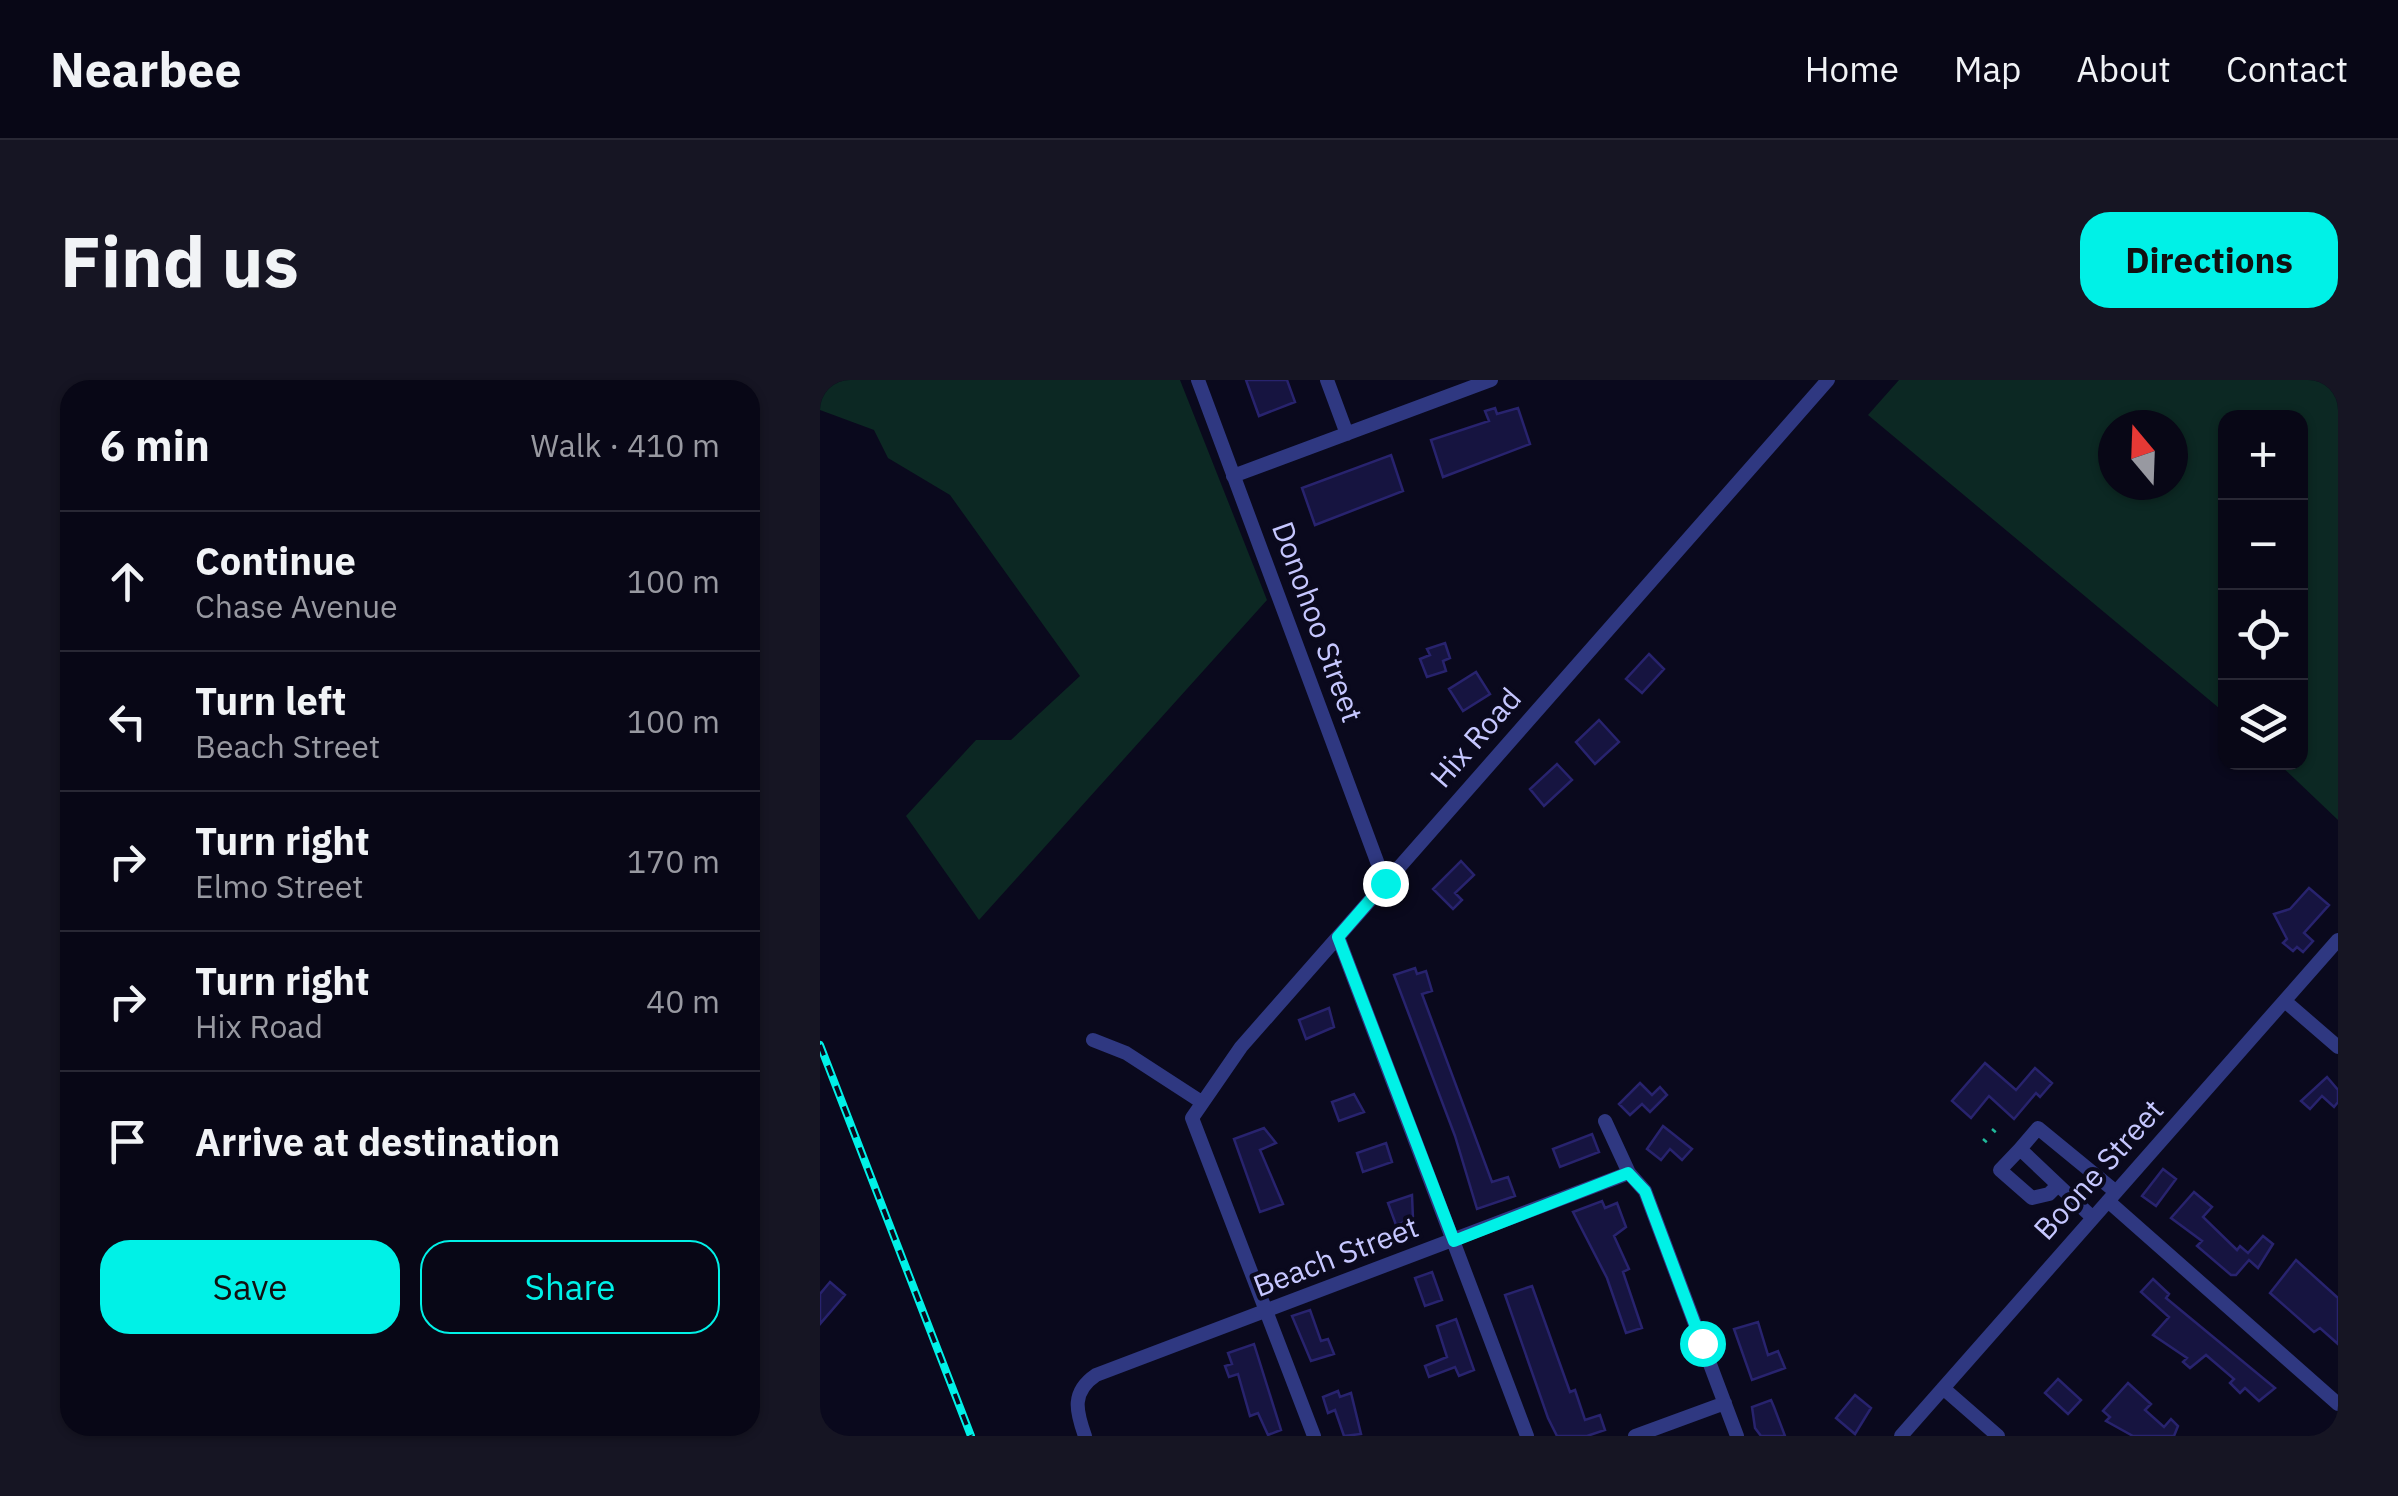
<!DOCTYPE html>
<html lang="en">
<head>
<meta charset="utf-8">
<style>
	:root { --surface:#080716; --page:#161523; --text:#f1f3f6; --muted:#9899a1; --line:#292835; --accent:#00f1e7 }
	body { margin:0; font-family:"IBM Plex Sans",sans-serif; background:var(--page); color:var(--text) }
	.controls { position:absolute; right:30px; top:30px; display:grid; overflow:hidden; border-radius:20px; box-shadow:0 2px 8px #0004 }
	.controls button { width:90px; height:90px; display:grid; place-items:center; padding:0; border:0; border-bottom:2px solid var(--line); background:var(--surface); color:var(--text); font:50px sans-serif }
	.compass { position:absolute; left:1278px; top:30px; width:90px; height:90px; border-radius:50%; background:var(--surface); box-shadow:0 2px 8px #0004; rotate:341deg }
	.stop { position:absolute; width:30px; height:30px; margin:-22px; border:8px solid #00f1e7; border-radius:50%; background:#fff }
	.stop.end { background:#00f1e7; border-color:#fff; box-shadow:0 2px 10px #0008 }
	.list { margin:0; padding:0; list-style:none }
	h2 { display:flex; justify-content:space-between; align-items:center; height:130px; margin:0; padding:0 40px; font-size:42px }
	h2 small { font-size:32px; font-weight:400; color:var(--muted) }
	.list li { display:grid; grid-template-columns:65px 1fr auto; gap:30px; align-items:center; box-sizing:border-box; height:140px; padding:0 40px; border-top:2px solid var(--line) }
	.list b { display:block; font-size:38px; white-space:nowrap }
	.list p { margin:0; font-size:32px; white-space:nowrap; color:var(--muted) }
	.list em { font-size:32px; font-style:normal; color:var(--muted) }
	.actions { display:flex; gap:20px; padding:30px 40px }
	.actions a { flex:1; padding:22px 0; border:2px solid var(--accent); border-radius:30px; text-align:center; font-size:35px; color:var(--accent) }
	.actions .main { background:var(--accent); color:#111 }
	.icon { flex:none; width:55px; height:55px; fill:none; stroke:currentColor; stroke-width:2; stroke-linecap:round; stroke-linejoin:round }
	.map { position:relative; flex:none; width:1518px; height:1056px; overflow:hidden; border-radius:30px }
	header { display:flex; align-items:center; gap:60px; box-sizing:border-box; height:140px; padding:0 50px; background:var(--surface); border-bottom:2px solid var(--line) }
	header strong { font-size:48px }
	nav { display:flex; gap:55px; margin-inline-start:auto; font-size:35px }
	.intro { display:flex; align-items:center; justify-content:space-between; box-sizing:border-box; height:240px; padding:0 60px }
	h1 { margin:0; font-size:70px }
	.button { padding:25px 45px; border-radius:30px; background:var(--accent); color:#111; font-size:35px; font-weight:700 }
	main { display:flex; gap:60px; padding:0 60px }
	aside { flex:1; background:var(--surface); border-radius:30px; box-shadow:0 2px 8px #0004 }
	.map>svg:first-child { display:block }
</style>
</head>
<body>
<header>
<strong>Nearbee</strong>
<nav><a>Home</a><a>Map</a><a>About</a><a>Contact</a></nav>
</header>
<div class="intro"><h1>Find us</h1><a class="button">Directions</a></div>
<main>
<aside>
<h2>6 min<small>Walk · 410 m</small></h2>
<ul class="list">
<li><svg class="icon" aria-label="ahead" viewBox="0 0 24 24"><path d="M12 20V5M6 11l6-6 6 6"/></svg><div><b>Continue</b><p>Chase Avenue</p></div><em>100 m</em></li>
<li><svg class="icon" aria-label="left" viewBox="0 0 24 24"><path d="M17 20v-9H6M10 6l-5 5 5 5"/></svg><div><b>Turn left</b><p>Beach Street</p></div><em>100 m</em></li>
<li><svg class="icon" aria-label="right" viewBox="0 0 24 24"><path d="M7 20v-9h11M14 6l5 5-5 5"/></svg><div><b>Turn right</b><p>Elmo Street</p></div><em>170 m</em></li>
<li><svg class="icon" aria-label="right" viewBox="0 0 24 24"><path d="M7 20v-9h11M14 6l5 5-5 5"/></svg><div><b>Turn right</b><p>Hix Road</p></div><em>40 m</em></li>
<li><svg class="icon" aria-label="arrive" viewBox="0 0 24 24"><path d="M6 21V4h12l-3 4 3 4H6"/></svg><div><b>Arrive at destination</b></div></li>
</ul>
<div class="actions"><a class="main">Save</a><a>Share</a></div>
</aside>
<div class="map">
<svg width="1518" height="1056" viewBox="0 0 1518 1056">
	<rect width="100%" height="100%" fill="#0a091d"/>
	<path fill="#0c2823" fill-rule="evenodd" d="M 0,0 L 360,0 L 447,220 L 159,540 L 86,436 L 156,360 L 191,360 L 260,296 L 130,115 L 68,78 L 54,50 L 0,30 Z
		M 1079,0 L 1518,0 L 1518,440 L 1458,383 L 1480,382 L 1480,38 L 1406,38 L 1405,333 L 1048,35 ZM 1353,45 L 1353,105 L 1293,105 L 1293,45 Z"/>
	<path fill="#161440" stroke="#28236e" stroke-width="2.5" d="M 426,0 L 467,0 L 475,22 L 439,36 Z
		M 675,28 L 677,34 L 698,28 L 710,64 L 623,97 L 611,60 L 669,41 L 665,31 Z
		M 571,75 L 583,111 L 495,145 L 482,108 Z
		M 625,263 L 630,278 L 623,281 L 626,291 L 607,297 L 600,279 L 610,275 L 607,269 Z
		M 829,274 L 844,289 L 822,313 L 806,299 Z
		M 656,292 L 670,314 L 643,331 L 629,309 Z
		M 779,340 L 799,362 L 775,384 L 756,362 Z
		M 737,384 L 752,400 L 724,426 L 710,409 Z
		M 641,481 L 654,495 L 635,513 L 642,520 L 633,529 L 613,509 Z
		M 1489,508 L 1509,525 L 1484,553 L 1493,561 L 1483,572 L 1477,567 L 1473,571 L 1463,563 L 1467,559 L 1454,534 L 1470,529 Z
		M 595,588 L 597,594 L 606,591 L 612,611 L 602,614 L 672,802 L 688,797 L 695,816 L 657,829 L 635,756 L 574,595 Z
		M 509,628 L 514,647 L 486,659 L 479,640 Z
		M 1165,683 L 1196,710 L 1215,688 L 1232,703 L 1220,717 L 1216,713 L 1194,739 L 1169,716 L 1151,738 L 1132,721 Z
		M 1507,697 L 1518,710 L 1518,722 L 1514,727 L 1502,716 L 1490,729 L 1481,721 Z
		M 820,703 L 832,715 L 840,707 L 847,715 L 830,732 L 822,724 L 810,735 L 799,724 Z
		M 534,714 L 544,732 L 519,741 L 512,722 Z
		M 843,746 L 872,769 L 862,780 L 850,769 L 841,780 L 827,769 Z
		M 444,748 L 456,763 L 440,770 L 463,824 L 440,832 L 414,759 Z
		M 772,754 L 779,772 L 740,787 L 733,769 Z
		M 566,763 L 572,782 L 543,792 L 537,773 Z
		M 1343,789 L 1356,799 L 1336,826 L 1322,816 Z
		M 1374,812 L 1392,827 L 1383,837 L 1417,870 L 1420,866 L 1428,873 L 1443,856 L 1453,864 L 1438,888 L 1429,880 L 1416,895 L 1411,895 L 1377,866 L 1382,861 L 1351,838 Z
		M 592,815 L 593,839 L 576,845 L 568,823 Z
		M 782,821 L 785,828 L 797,823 L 806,847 L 794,856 L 809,889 L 803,892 L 822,948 L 806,953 L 787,898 L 753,832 Z
		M 1476,880 L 1518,918 L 1518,964 L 1500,948 L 1494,952 L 1450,913 Z
		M 612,892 L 622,920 L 605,926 L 595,898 Z
		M 1333,899 L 1349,914 L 1346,918 L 1455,1008 L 1439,1021 L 1425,1008 L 1420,1013 L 1410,1003 L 1414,999 L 1386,975 L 1370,988 L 1363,982 L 1367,978 L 1333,955 L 1349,937 L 1321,912 Z
		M 10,902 L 25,915 L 0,944 L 0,914 Z
		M 712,906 L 750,1012 L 755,1010 L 765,1040 L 780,1035 L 785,1050 L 767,1056 L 737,1056 L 728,1038 L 685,915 Z
		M 490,930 L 501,961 L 508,959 L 514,974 L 491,981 L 472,936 Z
		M 636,939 L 654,990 L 639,996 L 635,987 L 609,997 L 605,986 L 627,977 L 617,946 Z
		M 938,942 L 948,975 L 958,971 L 965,988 L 932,1000 L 914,949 Z
		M 434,964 L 461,1050 L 448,1055 L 438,1033 L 430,1036 L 418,994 L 409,997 L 405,986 L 412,984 L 408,973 Z
		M 1238,999 L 1261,1020 L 1248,1034 L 1225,1013 Z
		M 1308,1003 L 1331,1024 L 1325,1030 L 1344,1047 L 1351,1039 L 1358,1046 L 1354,1056 L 1313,1056 L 1286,1041 L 1290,1037 L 1283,1031 Z
		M 518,1011 L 520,1017 L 531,1013 L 541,1054 L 524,1056 L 515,1030 L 508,1033 L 503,1017 Z
		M 1035,1015 L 1051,1028 L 1035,1054 L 1016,1038 Z
		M 951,1020 L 954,1027 L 965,1056 L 941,1056 L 935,1048 L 932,1027 Z"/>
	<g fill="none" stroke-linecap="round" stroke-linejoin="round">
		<path stroke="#21b89a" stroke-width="2.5" stroke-dasharray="5 8" stroke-linecap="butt" d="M 1172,749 L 1180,756
			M 1163,759 L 1171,766"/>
		<path stroke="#2f3881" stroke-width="14" d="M 378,0 L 565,503
			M 507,0 L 527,54
			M 413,96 L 671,0
			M 518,557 L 707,1056
			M 1466,622 L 1518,667
			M 273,660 L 306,673 L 380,721
			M 785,741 L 809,793 L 825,811 L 917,1056
			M 1200,769 L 1180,790 L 1212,818 L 1229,814 L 1237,806
			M 1288,821 L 1518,1024
			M 1273,838 L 1200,769 L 1218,748 L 1296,812
			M 1123,1008 L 1178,1056
			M 265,1056 C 256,1031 251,1012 276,995 L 809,793
			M 494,1056 L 372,738 L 421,667 L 1008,0
			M 815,1056 L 905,1023
			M 1081,1056 L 1518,560"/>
		<g stroke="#00f1e7" stroke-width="8">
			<path id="rail" d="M 0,665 L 151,1056"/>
		</g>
		<use href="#rail" stroke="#0a091d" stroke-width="4" stroke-dasharray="11" stroke-linecap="butt"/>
	</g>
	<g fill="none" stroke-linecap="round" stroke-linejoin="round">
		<path stroke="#00f1e7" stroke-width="12" d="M 565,503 L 518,557 L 634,861 L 808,793 L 825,811 L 882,963"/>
	</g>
	<g text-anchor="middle" stroke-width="8" stroke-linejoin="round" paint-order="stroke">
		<g font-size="30" fill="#c6c7ff" stroke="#0a091d">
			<text transform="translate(497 242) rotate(70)" y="10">Donohoo Street</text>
			<text transform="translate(656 358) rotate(-49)" y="10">Hix Road</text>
			<text transform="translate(1279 790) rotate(-48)" y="10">Boone Street</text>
			<text transform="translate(516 877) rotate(-21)" y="10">Beach Street</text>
		</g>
	</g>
</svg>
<div class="controls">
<button>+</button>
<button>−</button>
<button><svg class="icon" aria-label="locate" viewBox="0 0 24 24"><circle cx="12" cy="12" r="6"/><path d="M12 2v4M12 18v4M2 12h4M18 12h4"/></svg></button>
<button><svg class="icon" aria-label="layers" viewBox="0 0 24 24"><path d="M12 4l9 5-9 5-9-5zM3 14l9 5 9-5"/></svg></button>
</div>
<svg class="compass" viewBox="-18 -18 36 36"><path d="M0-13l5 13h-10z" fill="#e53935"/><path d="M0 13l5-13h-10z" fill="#9899a1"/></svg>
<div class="stop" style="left:882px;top:963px"></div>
<div class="stop end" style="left:565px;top:503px"></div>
</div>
</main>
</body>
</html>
